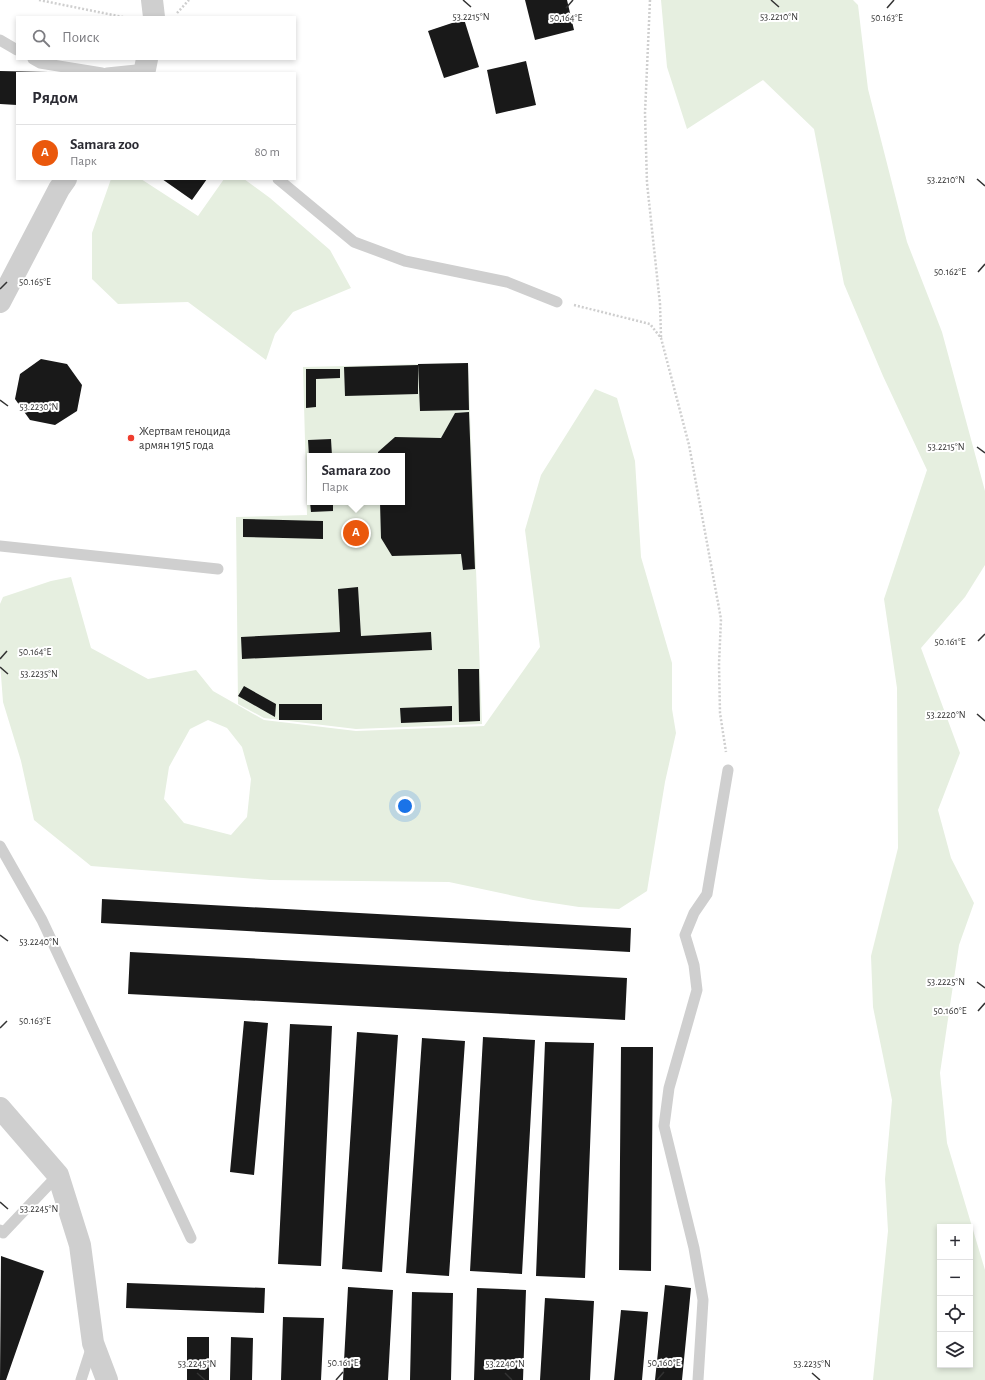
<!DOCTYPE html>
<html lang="ru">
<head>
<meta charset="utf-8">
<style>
	:root { --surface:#fff; --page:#f7f7f7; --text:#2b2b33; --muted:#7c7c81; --line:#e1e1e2; --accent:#ea580c }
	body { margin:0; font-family:"Alegreya Sans",sans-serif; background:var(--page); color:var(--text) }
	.controls { position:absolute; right:12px; bottom:12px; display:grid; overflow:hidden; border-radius:0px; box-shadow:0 2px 6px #0003 }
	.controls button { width:36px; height:36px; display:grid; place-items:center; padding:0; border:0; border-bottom:1px solid var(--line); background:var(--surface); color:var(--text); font:20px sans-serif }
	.you { position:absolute; left:405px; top:806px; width:14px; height:14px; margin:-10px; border:3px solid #fff; border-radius:50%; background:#1a73e8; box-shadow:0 0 0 6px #1a73e833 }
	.badge { display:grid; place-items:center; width:26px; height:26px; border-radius:50%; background:var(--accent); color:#fff; font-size:13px; font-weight:700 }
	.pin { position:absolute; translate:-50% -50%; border:2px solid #fff; box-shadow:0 1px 4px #0006 }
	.popup { position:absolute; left:307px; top:453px; width:98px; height:52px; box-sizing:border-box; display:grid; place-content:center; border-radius:0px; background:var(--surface); filter:drop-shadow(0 1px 3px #0005); font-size:13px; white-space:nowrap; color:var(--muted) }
	.popup b { font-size:15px; color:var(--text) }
	.popup::after { content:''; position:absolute; left:50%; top:100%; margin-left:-8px; border:8px solid transparent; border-top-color:var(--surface) }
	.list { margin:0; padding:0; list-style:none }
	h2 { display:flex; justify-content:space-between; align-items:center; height:52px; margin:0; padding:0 16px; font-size:17px }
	h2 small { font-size:13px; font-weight:400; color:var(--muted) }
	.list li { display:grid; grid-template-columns:26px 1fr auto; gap:12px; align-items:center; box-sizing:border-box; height:56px; padding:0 16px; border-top:1px solid var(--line) }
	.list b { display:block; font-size:15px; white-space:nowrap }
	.list p { margin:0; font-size:13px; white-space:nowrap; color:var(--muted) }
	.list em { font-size:13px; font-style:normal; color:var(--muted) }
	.icon { flex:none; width:22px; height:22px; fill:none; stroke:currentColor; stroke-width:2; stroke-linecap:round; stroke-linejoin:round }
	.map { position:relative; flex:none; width:985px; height:1380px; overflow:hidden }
	.search { position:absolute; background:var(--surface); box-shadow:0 2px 6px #0003; left:16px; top:16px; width:280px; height:44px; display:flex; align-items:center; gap:10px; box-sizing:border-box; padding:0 14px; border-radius:0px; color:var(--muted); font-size:15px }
	.panel { position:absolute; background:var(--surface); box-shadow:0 2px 6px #0003; left:16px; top:72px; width:280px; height:108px; border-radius:0px }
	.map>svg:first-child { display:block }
</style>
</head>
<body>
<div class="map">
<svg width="985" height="1380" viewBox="0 0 985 1380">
	<rect width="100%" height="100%" fill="#fff"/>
	<path fill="#e6efe0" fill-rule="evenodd" d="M 661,0 L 853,0 L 858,5 L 868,89 L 907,242 L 942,332 L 985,491 L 985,565 L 965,597 L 921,648 L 960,753 L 938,810 L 951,858 L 974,903 L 959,945 L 940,1073 L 947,1143 L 985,1270 L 985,1380 L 873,1380 L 888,1231 L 885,1179 L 892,1100 L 873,1007 L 871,956 L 898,848 L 897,688 L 884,599 L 927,470 L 883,376 L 844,284 L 814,129 L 763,80 L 687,129 L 667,67 ZM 940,1227 L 970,1227 L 970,1365 L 940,1365 Z
		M 111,179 L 141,179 L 198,216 L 224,179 L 244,179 L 270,198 L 330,250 L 351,288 L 293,312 L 275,334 L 266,360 L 188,302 L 118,304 L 92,279 L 92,233 Z
		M 468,363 L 482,724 L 356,729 L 264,718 L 238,704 L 236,517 L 307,515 L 303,367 ZM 310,456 L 402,456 L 402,502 L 310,502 Z
		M 595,389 L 617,398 L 635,461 L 641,557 L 672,663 L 672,709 L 676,733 L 665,782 L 647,891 L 619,909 L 579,907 L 533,900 L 449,882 L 270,880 L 91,866 L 34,820 L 21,761 L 3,702 L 0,662 L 0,604 L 3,597 L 51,581 L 71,577 L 91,648 L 148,679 L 196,670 L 213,691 L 264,720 L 356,731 L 484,726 L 540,647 L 525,530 L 541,475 ZM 208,720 L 227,728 L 242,747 L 251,779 L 247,817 L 231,835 L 184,823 L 164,799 L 169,767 L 190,729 Z"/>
	<path fill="#191919" d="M 525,0 L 567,0 L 574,30 L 535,40 Z
		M 464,19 L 479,67 L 444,78 L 428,31 Z
		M 526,61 L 536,105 L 496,114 L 487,70 Z
		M 0,71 L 48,72 L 48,73 L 17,73 L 17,105 L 0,104 Z
		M 162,179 L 207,179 L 192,200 Z
		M 41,359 L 67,364 L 82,385 L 77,411 L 55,425 L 30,420 L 15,399 L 20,374 Z
		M 468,363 L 469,410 L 420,411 L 418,364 Z
		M 418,365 L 418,394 L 345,396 L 344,367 Z
		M 306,369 L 340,369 L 340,378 L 316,379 L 316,407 L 306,408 Z
		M 469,412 L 475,569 L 463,570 L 461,554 L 392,556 L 381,538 L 380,502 L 402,502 L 402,456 L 378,456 L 378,452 L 395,437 L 441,438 L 455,413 Z
		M 331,439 L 332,456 L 309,456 L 308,440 Z
		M 310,502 L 333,502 L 333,511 L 311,512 Z
		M 243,519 L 323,521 L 323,539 L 243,537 Z
		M 358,587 L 361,636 L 431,632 L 432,650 L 242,659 L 241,637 L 340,632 L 338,589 Z
		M 458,669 L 479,669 L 480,721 L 459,722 Z
		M 244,686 L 276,704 L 275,717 L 238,696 Z
		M 279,704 L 322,704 L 322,720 L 279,720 Z
		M 452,706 L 452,721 L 401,723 L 400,708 Z
		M 102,899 L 631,928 L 630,952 L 101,923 Z
		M 130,952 L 627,978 L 625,1020 L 128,994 Z
		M 244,1021 L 268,1023 L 254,1175 L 230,1172 Z
		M 290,1024 L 332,1026 L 321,1266 L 278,1264 Z
		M 357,1032 L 398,1035 L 382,1272 L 342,1269 Z
		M 483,1037 L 535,1040 L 522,1274 L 470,1271 Z
		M 422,1038 L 465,1041 L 449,1276 L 406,1273 Z
		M 545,1042 L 594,1043 L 585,1278 L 536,1276 Z
		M 621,1047 L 653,1047 L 651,1271 L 619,1270 Z
		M 1,1256 L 44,1271 L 6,1380 L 0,1380 Z
		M 127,1283 L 265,1288 L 264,1313 L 126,1308 Z
		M 665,1285 L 691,1288 L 682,1380 L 655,1380 Z
		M 348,1287 L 393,1290 L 388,1380 L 343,1380 Z
		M 477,1288 L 526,1290 L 523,1380 L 474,1380 Z
		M 412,1292 L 453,1293 L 451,1380 L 410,1380 Z
		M 545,1298 L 594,1301 L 590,1380 L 540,1380 Z
		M 621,1310 L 648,1312 L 642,1380 L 614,1380 Z
		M 283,1317 L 324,1318 L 321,1380 L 281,1380 Z
		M 187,1337 L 209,1337 L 209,1380 L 187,1380 Z
		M 231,1337 L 253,1338 L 252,1380 L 230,1380 Z"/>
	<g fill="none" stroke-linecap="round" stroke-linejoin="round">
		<path stroke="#cfcfcf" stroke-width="2.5" stroke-dasharray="2 2" stroke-linecap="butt" d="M 39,0 L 123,17
			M 650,0 L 645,113 L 647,183 L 660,304 L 661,337
			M 177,13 L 189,0
			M 574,305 L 650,324 L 661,338 L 689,445 L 721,619 L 719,664 L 720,713 L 726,752"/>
		<path stroke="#cfcfcf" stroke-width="11" d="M 0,40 L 17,50
			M 33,59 L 40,63 L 102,73
			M 107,73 L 146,69
			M 278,179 L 354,242 L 405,261 L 507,282 L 557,302
			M 0,546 L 218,569
			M 0,846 L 42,920 L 191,1238
			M 0,1230 L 3,1233 L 58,1175
			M 81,1380 L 92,1346
			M 698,1380 L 703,1300 L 694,1248 L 664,1126 L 669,1088 L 697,990 L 694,965 L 685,935 L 694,913 L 707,894 L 728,770"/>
		<path stroke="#cfcfcf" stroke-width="22" d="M 152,0 L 154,17
			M 142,73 L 145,69 L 147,59
			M 0,302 L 59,189 L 66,179
			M 0,1108 L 58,1175 L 80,1245 L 93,1343 L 107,1380"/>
	</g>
	<path fill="none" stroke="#323232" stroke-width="1.5" d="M 463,0 L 471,7M 771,0 L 779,7M 566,8 L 573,0M 887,8 L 894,0M 977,179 L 985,186M 978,272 L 985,264M 0,289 L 7,282M 0,400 L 8,406M 977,447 L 985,453M 978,641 L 985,634M 0,659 L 7,651M 0,667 L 8,674M 977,714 L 985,721M 0,935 L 8,941M 977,982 L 985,988M 978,1011 L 985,1003M 0,1028 L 7,1021M 0,1202 L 8,1209M 197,1373 L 205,1380M 505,1373 L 512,1380M 812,1373 L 820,1380M 336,1380 L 343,1372M 657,1380 L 664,1372"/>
	<circle fill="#ef3d2e" stroke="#fff" stroke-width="1.5" cx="131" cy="438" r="4"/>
	<g text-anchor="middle" stroke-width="4" stroke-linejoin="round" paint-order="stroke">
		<g font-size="12" fill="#323232" stroke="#fff" text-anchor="start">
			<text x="139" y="435">Жертвам геноцида<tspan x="139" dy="14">армян 1915 года</tspan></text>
		</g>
	</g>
	<g font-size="10" text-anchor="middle" fill="#323232" stroke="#fff" stroke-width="4" stroke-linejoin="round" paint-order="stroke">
		<text x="471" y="20">53.2215°N</text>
		<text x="779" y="20">53.2210°N</text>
		<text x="566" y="21">50.164°E</text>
		<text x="887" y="21">50.163°E</text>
		<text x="946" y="183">53.2210°N</text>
		<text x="950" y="275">50.162°E</text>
		<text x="35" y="285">50.165°E</text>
		<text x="39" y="410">53.2230°N</text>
		<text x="946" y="450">53.2215°N</text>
		<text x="950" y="645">50.161°E</text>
		<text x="35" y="655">50.164°E</text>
		<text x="39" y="677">53.2235°N</text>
		<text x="946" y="718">53.2220°N</text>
		<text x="39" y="945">53.2240°N</text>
		<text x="946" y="985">53.2225°N</text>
		<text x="950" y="1014">50.160°E</text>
		<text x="35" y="1024">50.163°E</text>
		<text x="39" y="1212">53.2245°N</text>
		<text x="343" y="1366">50.161°E</text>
		<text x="664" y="1366">50.160°E</text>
		<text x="197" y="1367">53.2245°N</text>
		<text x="505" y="1367">53.2240°N</text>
		<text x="812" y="1367">53.2235°N</text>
	</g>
</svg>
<div class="controls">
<button>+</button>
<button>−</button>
<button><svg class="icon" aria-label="locate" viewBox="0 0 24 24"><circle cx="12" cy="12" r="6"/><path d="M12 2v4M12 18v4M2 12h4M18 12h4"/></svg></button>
<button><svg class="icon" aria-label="layers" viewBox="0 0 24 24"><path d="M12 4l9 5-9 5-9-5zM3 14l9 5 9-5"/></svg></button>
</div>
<div class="you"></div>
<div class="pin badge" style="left:356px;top:533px">A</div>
<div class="popup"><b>Samara zoo</b>Парк</div>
<div class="search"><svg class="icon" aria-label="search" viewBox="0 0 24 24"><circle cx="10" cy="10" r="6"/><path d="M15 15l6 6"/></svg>Поиск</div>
<section class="panel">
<h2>Рядом<small></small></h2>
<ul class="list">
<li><span class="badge">A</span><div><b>Samara zoo</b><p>Парк</p></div><em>80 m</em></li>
</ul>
</section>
</div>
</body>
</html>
